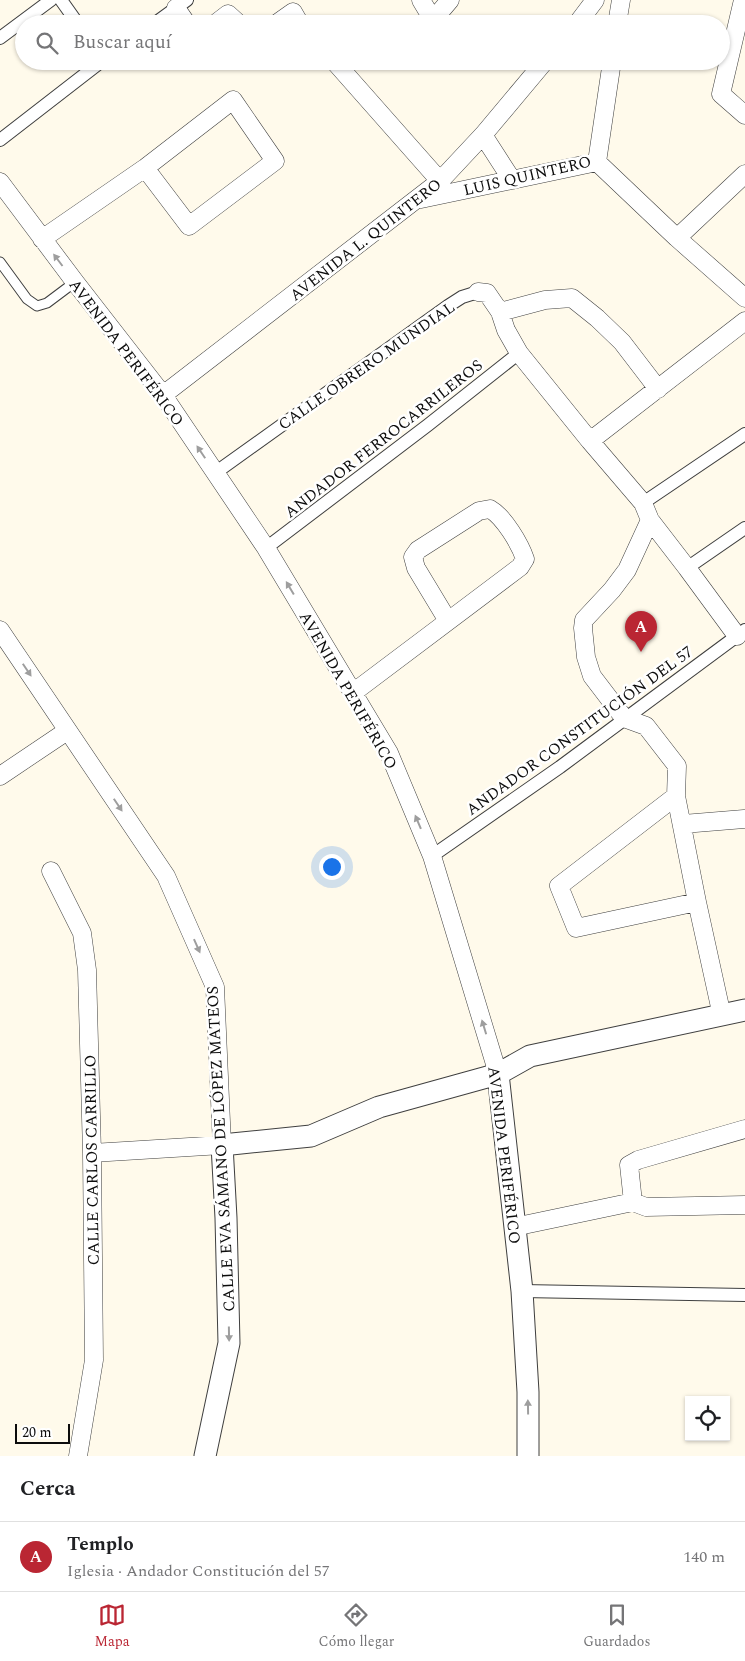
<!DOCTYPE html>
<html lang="es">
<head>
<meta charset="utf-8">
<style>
	:root { --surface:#fff; --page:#f2f2f2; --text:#202124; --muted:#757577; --line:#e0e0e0; --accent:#ba2633 }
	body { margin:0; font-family:Spectral,serif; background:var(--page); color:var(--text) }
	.controls { position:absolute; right:15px; bottom:15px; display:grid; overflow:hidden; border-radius:0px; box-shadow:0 1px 4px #0004 }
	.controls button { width:45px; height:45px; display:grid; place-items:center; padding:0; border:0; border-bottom:1px solid var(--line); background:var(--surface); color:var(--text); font:25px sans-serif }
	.scale { position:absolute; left:15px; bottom:12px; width:55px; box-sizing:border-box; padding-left:5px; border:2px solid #0c0c0c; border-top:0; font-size:14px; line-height:18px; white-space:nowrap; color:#0c0c0c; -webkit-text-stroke:4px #fff; paint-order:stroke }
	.you { position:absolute; left:331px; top:866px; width:18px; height:18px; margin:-12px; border:4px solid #fff; border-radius:50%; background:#1a73e8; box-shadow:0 0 0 8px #1a73e833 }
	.badge { display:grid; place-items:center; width:32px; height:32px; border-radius:50%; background:var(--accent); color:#fff; font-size:16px; font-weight:700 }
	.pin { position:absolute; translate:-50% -41px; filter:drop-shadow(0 1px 2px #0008) }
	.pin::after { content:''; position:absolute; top:26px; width:18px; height:15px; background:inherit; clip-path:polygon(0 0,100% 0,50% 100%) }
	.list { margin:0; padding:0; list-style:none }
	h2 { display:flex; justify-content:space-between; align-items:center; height:65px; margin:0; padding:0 20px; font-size:21px }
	h2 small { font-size:16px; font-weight:400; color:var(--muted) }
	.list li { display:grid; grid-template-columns:32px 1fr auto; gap:15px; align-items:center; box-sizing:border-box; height:70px; padding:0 20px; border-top:1px solid var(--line) }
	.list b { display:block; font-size:19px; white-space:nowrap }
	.list p { margin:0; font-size:16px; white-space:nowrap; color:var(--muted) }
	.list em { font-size:16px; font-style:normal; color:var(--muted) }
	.icon { flex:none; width:28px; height:28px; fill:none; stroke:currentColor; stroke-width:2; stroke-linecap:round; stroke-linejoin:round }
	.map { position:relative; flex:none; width:745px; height:1456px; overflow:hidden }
	.search { position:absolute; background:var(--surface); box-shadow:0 1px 4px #0004; left:15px; right:15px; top:15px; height:55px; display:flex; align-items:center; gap:12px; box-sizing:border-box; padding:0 18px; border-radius:28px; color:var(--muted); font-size:19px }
	.sheet { height:135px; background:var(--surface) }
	nav { display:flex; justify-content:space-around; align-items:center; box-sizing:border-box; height:70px; border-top:1px solid var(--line); background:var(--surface); font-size:14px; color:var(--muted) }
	nav a { display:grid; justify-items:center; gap:2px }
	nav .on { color:var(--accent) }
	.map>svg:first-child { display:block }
</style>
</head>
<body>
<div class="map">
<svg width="745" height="1456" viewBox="0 0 745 1456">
	<rect width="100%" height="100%" fill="#fffaeb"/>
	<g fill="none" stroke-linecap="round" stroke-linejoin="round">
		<g stroke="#3f3f3f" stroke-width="11">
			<path id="service" d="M 0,262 L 27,299 L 37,306 L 47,303 L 75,282"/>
		</g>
		<g stroke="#3f3f3f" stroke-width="14">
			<path id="pedestrian" d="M 61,0 L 78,24
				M 154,24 L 187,0
				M 0,38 L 51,0
				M 0,140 L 102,61
				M 215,473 L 448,306 L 462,297 L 478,292
				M 643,503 L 745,434
				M 266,548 L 428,425 L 519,353
				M 687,568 L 745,528
				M 432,856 L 560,767 L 745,630
				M 522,1291 L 745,1295"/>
		</g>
		<g stroke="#3f3f3f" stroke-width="19">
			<path id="minor" d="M 421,0 L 433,20 L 450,0
				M 743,0 L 721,94 L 745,115
				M 176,8 L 187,24
				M 215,24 L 228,14 L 239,24
				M 276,24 L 293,12 L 300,24
				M 577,24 L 595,0
				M 617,24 L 621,0
				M 334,61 L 440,181
				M 483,135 L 512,180
				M 597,162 L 677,238 L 745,298
				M 0,182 L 75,282 L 163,395 L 266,548 L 389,753 L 432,856 L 498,1074
				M 421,199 L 597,162 L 612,61
				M 677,238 L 745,174
				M 42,239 L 145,168 L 233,100 L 275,161 L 189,226 L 145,168
				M 478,292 L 487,293 L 500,312 L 506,330 L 519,353 L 590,441 L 643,503 L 650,520 L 687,568 L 737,636
				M 500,312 L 545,300 L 572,298 L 597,318 L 622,342 L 658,389
				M 163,395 L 440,181 L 483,135 L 545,61
				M 590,441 L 745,321
				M 650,520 L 627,570 L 612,590 L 584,620 L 583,628 L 586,657 L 592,676 L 624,718 L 646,726 L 677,766 L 676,796 L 697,902 L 722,1016
				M 0,630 L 166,876 L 215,987 L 222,1145 L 92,1153
				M 354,692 L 520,567 L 525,559 C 520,544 504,517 490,509 L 479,511 L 418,550 L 413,557 L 416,568 L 448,621
				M 0,776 L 67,731
				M 676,796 L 559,886 L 576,928 L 697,902
				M 683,824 L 744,819
				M 51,871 L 82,933 L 87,970 L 92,1153 L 94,1360 L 78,1456
				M 633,1202 L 629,1165 L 638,1160 L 745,1129
				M 514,1227 L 633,1202 L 646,1207 L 745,1205"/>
		</g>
		<g stroke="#3f3f3f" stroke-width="23">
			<path id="tertiary" d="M 498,1074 L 522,1291 L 528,1392 L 528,1456
				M 205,1456 L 229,1343 L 226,1218 L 222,1145 L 311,1136 L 379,1107 L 498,1074 L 530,1056 L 745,1010"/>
		</g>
		<use href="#service" stroke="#fff" stroke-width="9"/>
		<use href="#pedestrian" stroke="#fff" stroke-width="12"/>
		<use href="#minor" stroke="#fff" stroke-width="18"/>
		<use href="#tertiary" stroke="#fff" stroke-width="21"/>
	</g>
	<defs><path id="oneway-solid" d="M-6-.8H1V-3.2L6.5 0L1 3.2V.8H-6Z" transform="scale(1.25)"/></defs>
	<g fill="#9e9e9e">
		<use href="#oneway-solid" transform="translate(58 260) rotate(-127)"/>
		<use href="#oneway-solid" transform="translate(201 452) rotate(-124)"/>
		<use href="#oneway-solid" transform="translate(290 588) rotate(-121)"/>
		<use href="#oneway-solid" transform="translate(27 670) rotate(56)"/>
		<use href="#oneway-solid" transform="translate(118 805) rotate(56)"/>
		<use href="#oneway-solid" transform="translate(418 822) rotate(-113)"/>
		<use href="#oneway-solid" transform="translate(197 946) rotate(66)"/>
		<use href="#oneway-solid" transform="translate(484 1027) rotate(-107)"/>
		<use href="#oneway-solid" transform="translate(229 1334) rotate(89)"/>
		<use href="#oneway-solid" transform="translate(528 1407) rotate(-91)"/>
	</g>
	<g text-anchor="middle" stroke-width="5" stroke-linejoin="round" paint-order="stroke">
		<g font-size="16" fill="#0c0c0c" stroke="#fff">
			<text transform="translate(527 175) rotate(-13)" y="6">LUIS QUINTERO</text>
			<text transform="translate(365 239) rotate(-38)" y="6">AVENIDA L. QUINTERO</text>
			<text transform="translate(127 352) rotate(53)" y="6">AVENIDA PERIFÉRICO</text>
			<text transform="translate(366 365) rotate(-35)" y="6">CALLE OBRERO MUNDIAL</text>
			<text transform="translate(383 438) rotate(-38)" y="6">ANDADOR FERROCARRILEROS</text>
			<text transform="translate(349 690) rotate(60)" y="6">AVENIDA PERIFÉRICO</text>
			<text transform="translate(579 730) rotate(-36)" y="6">ANDADOR CONSTITUCIÓN DEL 57</text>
			<text transform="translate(220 1149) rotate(-93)" y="6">CALLE EVA SÁMANO DE LÓPEZ MATEOS</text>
			<text transform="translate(505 1155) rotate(83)" y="6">AVENIDA PERIFÉRICO</text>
			<text transform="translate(91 1160) rotate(-91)" y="6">CALLE CARLOS CARRILLO</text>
		</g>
	</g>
</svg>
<div class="controls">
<button><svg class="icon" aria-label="locate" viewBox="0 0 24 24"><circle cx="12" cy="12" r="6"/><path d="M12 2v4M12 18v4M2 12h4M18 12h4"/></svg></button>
</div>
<div class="scale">20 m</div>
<div class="you"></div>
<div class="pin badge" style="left:641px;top:652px">A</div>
<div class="search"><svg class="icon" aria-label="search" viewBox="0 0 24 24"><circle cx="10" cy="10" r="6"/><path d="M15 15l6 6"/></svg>Buscar aquí</div>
</div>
<section class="sheet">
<h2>Cerca<small></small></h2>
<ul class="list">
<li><span class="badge">A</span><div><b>Templo</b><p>Iglesia · Andador Constitución del 57</p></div><em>140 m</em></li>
</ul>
</section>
<nav>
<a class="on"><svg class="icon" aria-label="map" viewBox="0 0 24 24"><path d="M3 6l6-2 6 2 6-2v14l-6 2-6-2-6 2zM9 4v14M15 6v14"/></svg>Mapa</a>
<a><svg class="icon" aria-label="directions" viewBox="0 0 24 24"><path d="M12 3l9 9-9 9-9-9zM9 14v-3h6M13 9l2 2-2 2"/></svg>Cómo llegar</a>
<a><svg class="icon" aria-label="saved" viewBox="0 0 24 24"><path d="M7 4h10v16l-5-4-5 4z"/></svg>Guardados</a>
</nav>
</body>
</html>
